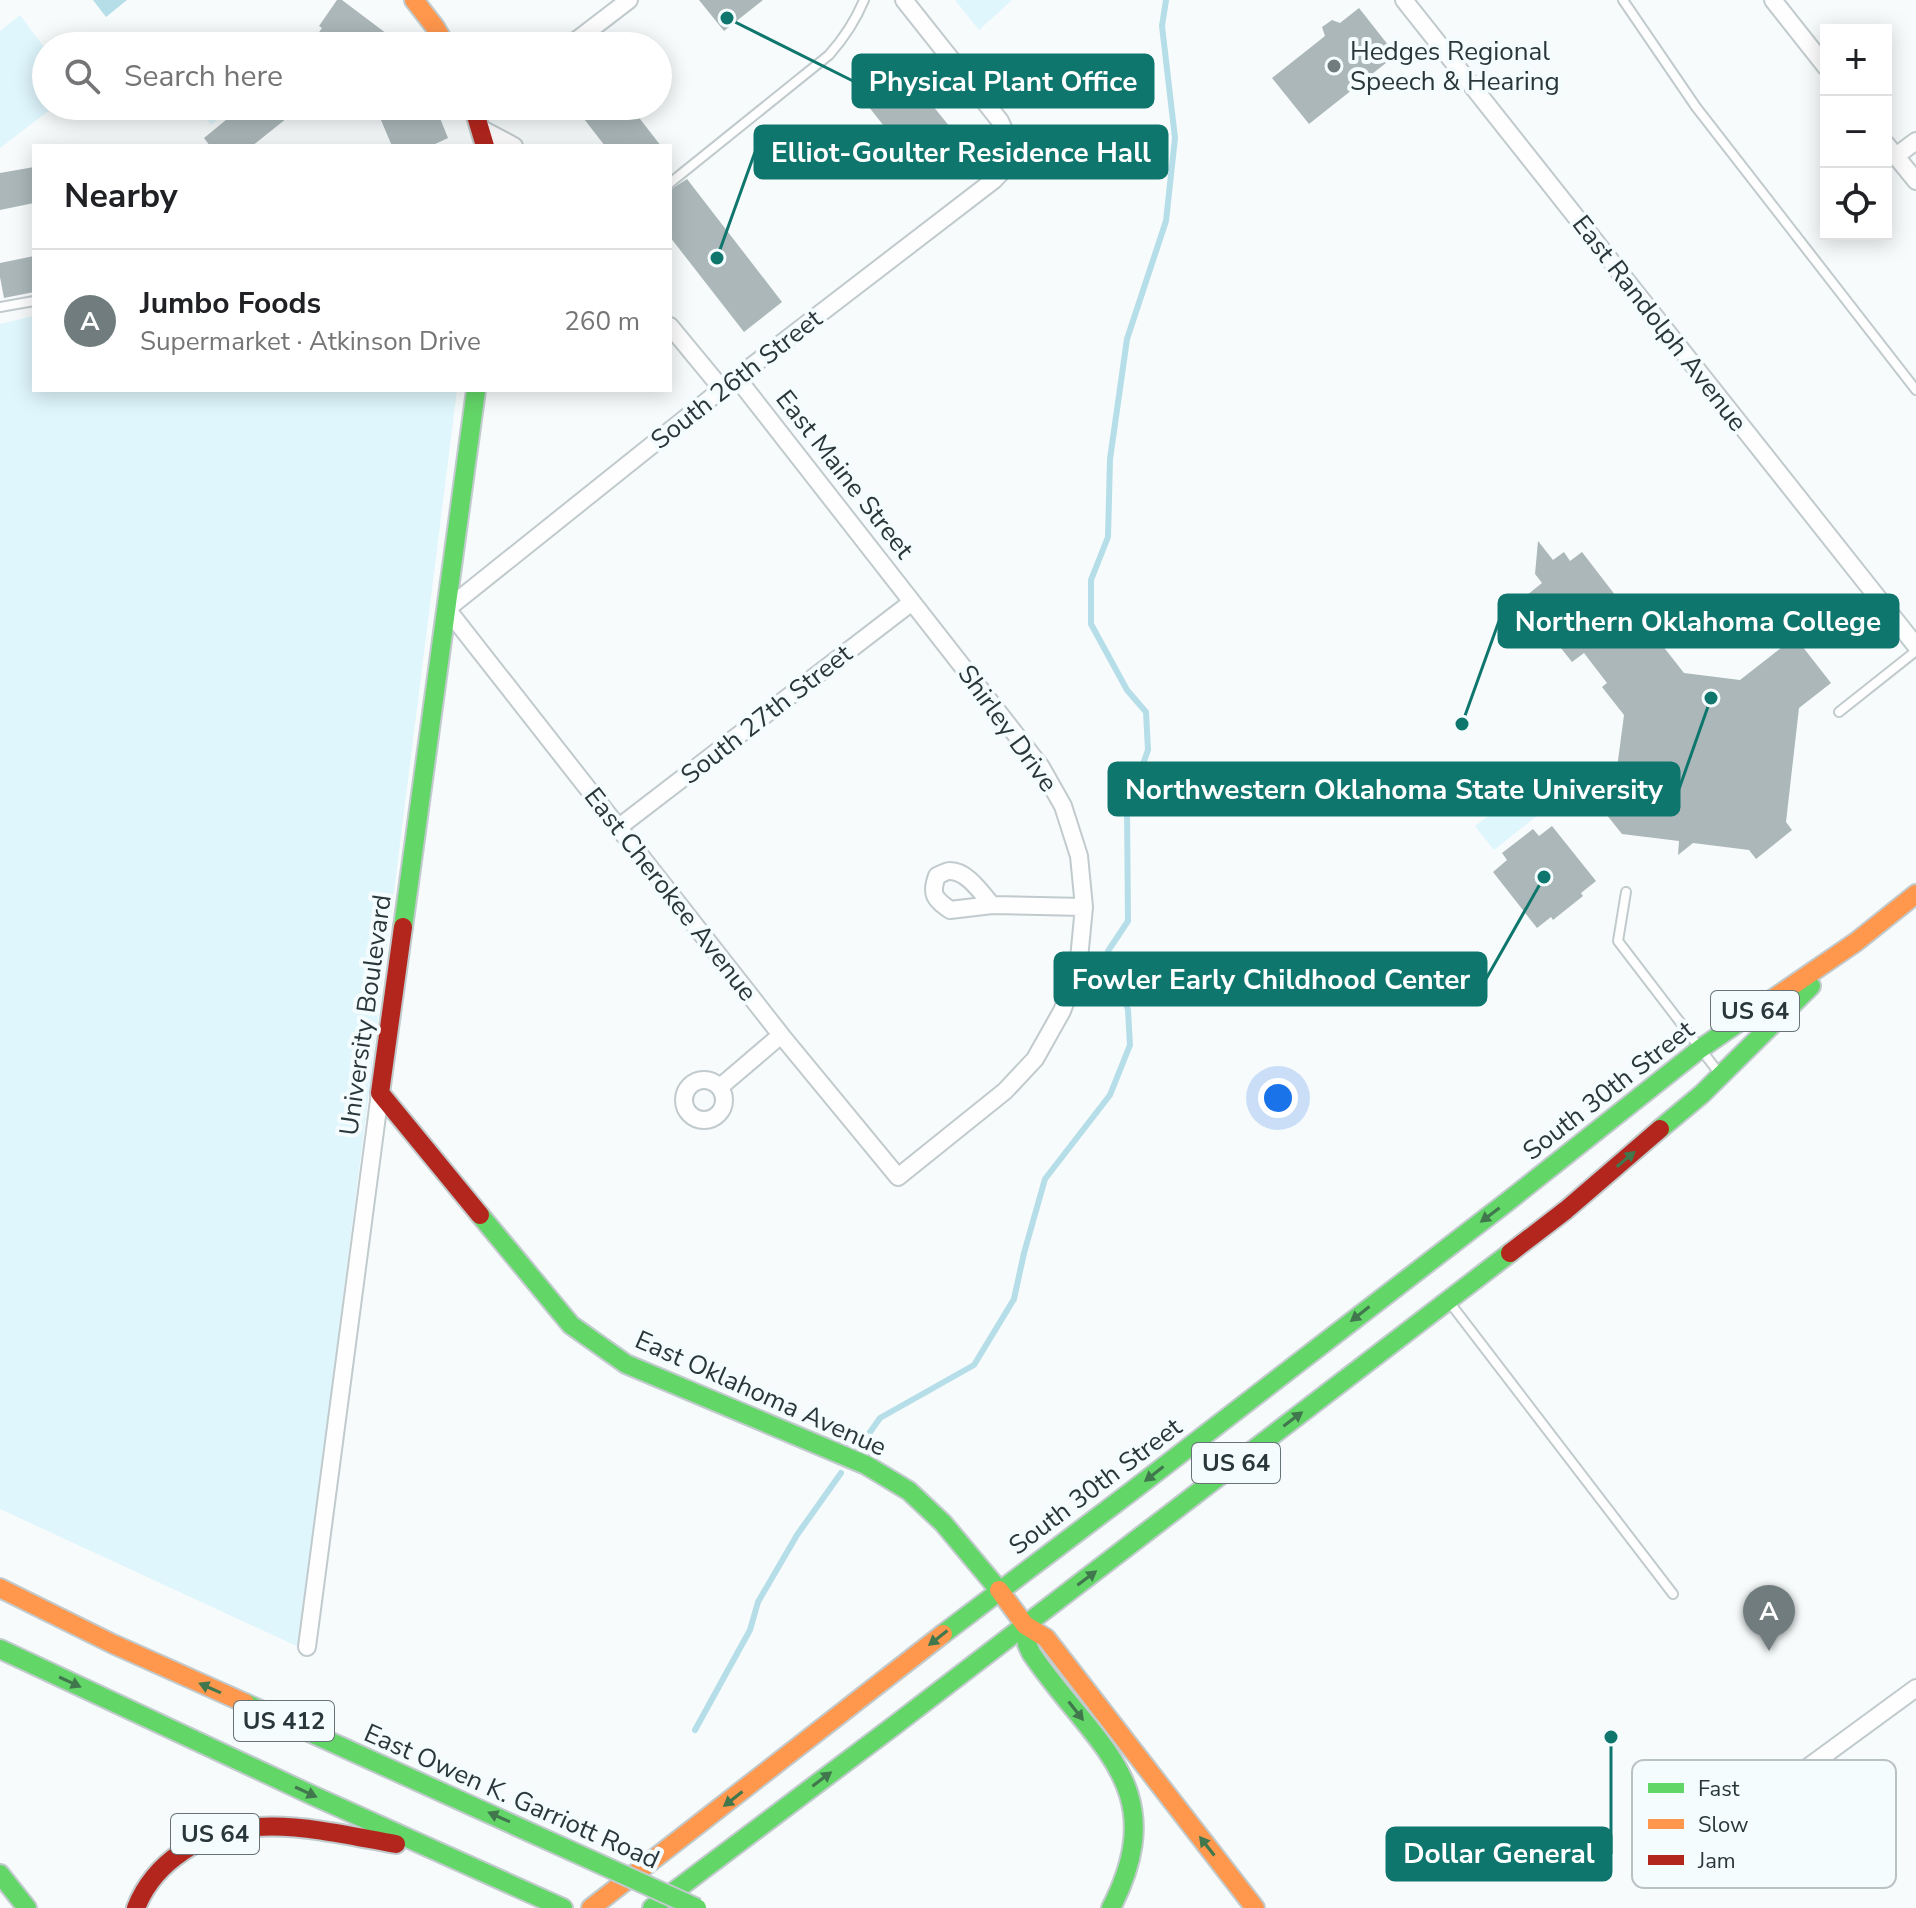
<!DOCTYPE html>
<html lang="en">
<head>
<meta charset="utf-8">
<style>
	:root { --surface:#fff; --page:#f6f6f6; --text:#202124; --muted:#757577; --line:#e0e0e0; --accent:#717c7f }
	body { margin:0; font-family:"Nunito Sans",sans-serif; background:var(--page); color:var(--text) }
	.controls { position:absolute; right:24px; top:24px; display:grid; overflow:hidden; border-radius:0px; box-shadow:0 4px 20px #0003 }
	.controls button { width:72px; height:72px; display:grid; place-items:center; padding:0; border:0; border-bottom:2px solid var(--line); background:var(--surface); color:var(--text); font:40px sans-serif }
	.you { position:absolute; left:1278px; top:1098px; width:28px; height:28px; margin:-20px; border:6px solid #fff; border-radius:50%; background:#1a73e8; box-shadow:0 0 0 12px #1a73e833 }
	.badge { display:grid; place-items:center; width:52px; height:52px; border-radius:50%; background:var(--accent); color:#fff; font-size:26px; font-weight:700 }
	.pin { position:absolute; translate:-50% -66px; filter:drop-shadow(0 2px 4px #0008) }
	.pin::after { content:''; position:absolute; top:42px; width:28px; height:24px; background:inherit; clip-path:polygon(0 0,100% 0,50% 100%) }
	.list { margin:0; padding:0; list-style:none }
	h2 { display:flex; justify-content:space-between; align-items:center; height:104px; margin:0; padding:0 32px; font-size:34px }
	h2 small { font-size:26px; font-weight:400; color:var(--muted) }
	.list li { display:grid; grid-template-columns:52px 1fr auto; gap:24px; align-items:center; box-sizing:border-box; height:144px; padding:0 32px; border-top:2px solid var(--line) }
	.list b { display:block; font-size:30px; white-space:nowrap }
	.list p { margin:0; font-size:26px; white-space:nowrap; color:var(--muted) }
	.list em { font-size:26px; font-style:normal; color:var(--muted) }
	.icon { flex:none; width:44px; height:44px; fill:none; stroke:currentColor; stroke-width:2; stroke-linecap:round; stroke-linejoin:round }
	.map { position:relative; flex:none; width:1916px; height:1908px; overflow:hidden }
	.search { position:absolute; background:var(--surface); box-shadow:0 4px 20px #0003; left:32px; top:32px; width:640px; height:88px; display:flex; align-items:center; gap:20px; box-sizing:border-box; padding:0 28px; border-radius:44px; color:var(--muted); font-size:30px }
	.panel { position:absolute; background:var(--surface); box-shadow:0 4px 20px #0003; left:32px; top:144px; width:640px; height:248px; border-radius:0px }
	.map>svg:first-child { display:block }
</style>
</head>
<body>
<div class="map">
<svg width="1916" height="1908" viewBox="0 0 1916 1908">
	<rect width="100%" height="100%" fill="#f7fbfc"/>
	<path fill="#def6fc" d="M 955,0 L 1012,0 L 979,30 Z
		M 20,15 L 46,50 L 46,106 L 55,106 L 0,148 L 0,31 Z
		M 196,106 L 235,106 L 211,125 Z
		M 34,316 L 34,390 L 457,390 L 299,1647 L 0,1509 L 0,324 Z
		M 1512,773 L 1538,807 L 1539,814 L 1494,850 L 1475,826 L 1503,805 L 1503,802 L 1492,788 C 1496,777 1500,774 1512,773 Z"/>
	<path fill="#b6dee8" d="M 93,0 L 127,0 L 106,17 Z"/>
	<g fill="none" stroke-linecap="round" stroke-linejoin="round">
		<path stroke="#b6dee8" stroke-width="6" d="M 861,1445 L 880,1418 L 974,1365 L 1014,1299 L 1024,1253 L 1045,1179 L 1110,1095 L 1130,1045 L 1128,1010 L 1108,951 L 1128,921 L 1127,808 L 1148,750 L 1146,712 L 1127,690 L 1091,624 L 1091,580 L 1108,537 L 1110,459 L 1127,339 L 1166,221 L 1175,138 L 1162,26 L 1166,0
			M 695,1730 L 750,1630 L 758,1602 L 797,1535 L 841,1473"/>
	</g>
	<path fill="#abb7b9" d="M 337,0 L 342,0 L 403,46 L 309,46 L 322,28 L 319,26 Z
		M 699,0 L 763,0 L 724,31 Z
		M 1359,8 L 1396,55 L 1309,124 L 1272,78 L 1325,36 L 1322,27 L 1332,20 L 1340,23 Z
		M 896,60 L 962,142 L 922,174 L 857,92 Z
		M 243,106 L 302,106 L 252,146 L 210,146 L 204,138 Z
		M 375,106 L 435,106 L 448,138 L 431,146 L 392,146 Z
		M 574,106 L 630,106 L 661,146 L 605,146 Z
		M 34,167 L 34,203 L 0,210 L 0,173 Z
		M 687,179 L 782,302 L 744,332 L 670,237 L 670,190 Z
		M 34,256 L 34,292 L 4,298 L 0,277 L 0,263 Z
		M 1538,541 L 1553,560 L 1564,552 L 1570,561 L 1582,552 L 1639,626 L 1657,612 L 1655,636 L 1684,673 L 1740,680 L 1795,637 L 1831,683 L 1799,708 L 1786,822 L 1792,830 L 1756,859 L 1749,850 L 1693,843 L 1678,855 L 1679,841 L 1622,834 L 1598,804 L 1614,791 L 1624,715 L 1602,687 L 1607,683 L 1584,653 L 1572,662 L 1522,599 L 1542,583 L 1535,574 Z
		M 1552,826 L 1596,881 L 1581,893 L 1583,896 L 1553,920 L 1551,917 L 1537,928 L 1493,872 L 1507,860 L 1502,853 L 1533,829 L 1539,836 Z"/>
	<g fill="none" stroke-linecap="round" stroke-linejoin="round">
		<g stroke="#c1cacc" stroke-width="12">
			<path id="lane" d="M 1623,0 L 1696,107 L 1916,390
				M 670,183 L 829,55 C 844,38 855,22 864,0
				M 0,307 L 34,301
				M 1839,712 L 1916,651
				M 1626,892 L 1618,941 L 1719,1073
				M 1450,1303 L 1673,1594"/>
		</g>
		<g stroke="#c1cacc" stroke-width="20">
			<path id="street" d="M 1404,0 L 1916,646
				M 1773,0 L 1826,67
				M 569,46 L 629,0
				M 480,128 L 514,146
				M 1886,144 L 1916,181
				M 1896,156 L 1916,141
				M 670,326 L 722,389
				M 737,378 L 1041,767 L 1063,806 L 1079,856 L 1084,907 L 1078,969 L 1062,1011 L 1035,1059 L 1005,1091 L 898,1177 L 781,1035 L 447,609 L 722,389 L 994,180 L 1009,164 L 1010,143 L 1000,121 L 904,0
				M 619,827 L 912,602
				M 992,905 L 950,910 C 935,899 930,895 937,876 C 939,875 947,871 949,871 C 967,870 982,894 992,905 L 1084,907
				M684 1100a20 20 0 1 1 40 0a20 20 0 1 1-40 0Z
				M 720,1087 L 781,1035
				M 307,1647 L 380,1093
				M 1755,1806 L 1916,1688"/>
		</g>
		<g stroke="#c1cacc" stroke-width="22">
			<path id="fast" d="M 403,927 L 476,390
				M 1660,1129 L 1702,1094 L 1811,986
				M 480,1215 L 571,1325 L 626,1364 L 866,1465 L 909,1491 L 943,1523 L 999,1590
				M 1025,1625 L 1027,1644 L 1031,1653 C 1093,1745 1174,1785 1111,1908
				M 943,1634 L 1132,1491 L 1507,1202 L 1700,1049 L 1758,1009
				M 0,1649 L 314,1796 L 563,1908
				M 245,1703 L 569,1850
				M 0,1874 L 27,1908
				M 652,1908 L 895,1725 L 1510,1253"/>
		</g>
		<g stroke="#c1cacc" stroke-width="22">
			<path id="slow" d="M 414,0 L 435,27 L 446,46
				M 1758,1009 L 1856,942 L 1916,894
				M 0,1588 L 113,1644 L 245,1703
				M 999,1590 L 1025,1625 L 1046,1638 L 1255,1908
				M 591,1908 L 943,1634"/>
		</g>
		<g stroke="#c1cacc" stroke-width="22">
			<path id="jam" d="M 473,106 L 485,146
				M 403,927 L 380,1093 L 480,1215
				M 1510,1253 L 1566,1210 L 1660,1129
				M 136,1908 C 145,1885 161,1866 182,1852 C 244,1808 327,1832 396,1844"/>
		</g>
		<use href="#lane" stroke="#fefeff" stroke-width="8"/>
		<use href="#street" stroke="#fefeff" stroke-width="16"/>
		<use href="#fast" stroke="#63d668" stroke-width="18"/>
		<use href="#slow" stroke="#ff974d" stroke-width="18"/>
		<use href="#jam" stroke="#b3261e" stroke-width="18"/>
		<g stroke="#c1cacc" stroke-width="22" stroke-linecap="butt">
			<path id="fast-bridge" d="M 569,1850 L 697,1908"/>
		</g>
		<use href="#fast-bridge" stroke="#63d668" stroke-width="18"/>
	</g>
	<defs><path id="oneway-solid" d="M-6-.8H1V-3.2L6.5 0L1 3.2V.8H-6Z" transform="scale(2)"/></defs>
	<g fill="#40774d">
		<use href="#oneway-solid" transform="translate(1626 1159) rotate(-40)"/>
		<use href="#oneway-solid" transform="translate(1490 1215) rotate(143)"/>
		<use href="#oneway-solid" transform="translate(1360 1314) rotate(142)"/>
		<use href="#oneway-solid" transform="translate(1293 1419) rotate(-37)"/>
		<use href="#oneway-solid" transform="translate(1154 1474) rotate(142)"/>
		<use href="#oneway-solid" transform="translate(1087 1578) rotate(-37)"/>
		<use href="#oneway-solid" transform="translate(938 1638) rotate(142)"/>
		<use href="#oneway-solid" transform="translate(70 1682) rotate(25)"/>
		<use href="#oneway-solid" transform="translate(210 1688) rotate(-156)"/>
		<use href="#oneway-solid" transform="translate(1076 1711) rotate(52)"/>
		<use href="#oneway-solid" transform="translate(822 1779) rotate(-37)"/>
		<use href="#oneway-solid" transform="translate(306 1792) rotate(25)"/>
		<use href="#oneway-solid" transform="translate(733 1799) rotate(142)"/>
		<use href="#oneway-solid" transform="translate(499 1817) rotate(-156)"/>
		<use href="#oneway-solid" transform="translate(1207 1846) rotate(-128)"/>
	</g>
	<circle fill="#717c7f" stroke="#f5fcfe" stroke-width="3" cx="1334" cy="66" r="8"/>
	<g text-anchor="middle" stroke-width="8" stroke-linejoin="round" paint-order="stroke">
		<g fill="#f5fcfe" stroke="#667276" stroke-width="2">
			<rect x="1711" y="991" width="88" height="40" rx="6"/>
			<rect x="1192" y="1443" width="88" height="40" rx="6"/>
			<rect x="234" y="1701" width="100" height="40" rx="6"/>
			<rect x="171" y="1814" width="88" height="40" rx="6"/>
		</g>
		<g font-size="24" font-weight="bold" fill="#29373b">
			<text x="1755" y="1019">US 64</text>
			<text x="1236" y="1471">US 64</text>
			<text x="284" y="1729">US 412</text>
			<text x="215" y="1842">US 64</text>
		</g>
		<g font-size="26" fill="#29373b" stroke="#f5fcfe" text-anchor="start">
			<text x="1350" y="60">Hedges Regional<tspan x="1350" dy="30">Speech &amp; Hearing</tspan></text>
		</g>
		<g font-size="26" fill="#29373b" stroke="#f5fcfe">
			<text transform="translate(1660 323) rotate(52)" y="9">East Randolph Avenue</text>
			<text transform="translate(736 379) rotate(-38)" y="9">South 26th Street</text>
			<text transform="translate(845 474) rotate(52)" y="9">East Maine Street</text>
			<text transform="translate(766 714) rotate(-38)" y="9">South 27th Street</text>
			<text transform="translate(1008 728) rotate(54)" y="9">Shirley Drive</text>
			<text transform="translate(671 894) rotate(52)" y="9">East Cherokee Avenue</text>
			<text transform="translate(365 1015) rotate(-82)" y="9">University Boulevard</text>
			<text transform="translate(1608 1090) rotate(-38)" y="9">South 30th Street</text>
			<text transform="translate(761 1393) rotate(24)" y="9">East Oklahoma Avenue</text>
			<text transform="translate(1095 1486) rotate(-37)" y="9">South 30th Street</text>
			<text transform="translate(512 1796) rotate(24)" y="9">East Owen K. Garriott Road</text>
		</g>
	</g>
	<rect x="1632" y="1760" width="264" height="128" rx="12" fill="#f5fcfe" stroke="#b8c1c4" stroke-width="2"/>
	<rect x="1648" y="1783" width="36" height="10" fill="#63d668"/>
	<rect x="1648" y="1819" width="36" height="10" fill="#ff974d"/>
	<rect x="1648" y="1855" width="36" height="10" fill="#b3261e"/>
	<g font-size="22" fill="#29373b">
		<text x="1698" y="1796">Fast</text>
		<text x="1698" y="1832">Slow</text>
		<text x="1698" y="1868">Jam</text>
	</g>
	<path fill="none" stroke="#0f766e" stroke-width="3" d="M727 18L853 81M717 258L755 152M1462 724L1499 621M1711 698L1679 789M1544 877L1486 979M1611 1737L1611 1854"/>
	<g fill="#0f766e" stroke="#f5fcfe" stroke-width="3">
		<circle cx="727" cy="18" r="8"/>
		<circle cx="717" cy="258" r="8"/>
		<circle cx="1462" cy="724" r="8"/>
		<circle cx="1711" cy="698" r="8"/>
		<circle cx="1544" cy="877" r="8"/>
		<circle cx="1611" cy="1737" r="8"/>
	</g>
	<g fill="#0f766e" stroke="#0f766e" stroke-width="3">
		<rect x="853" y="55" width="300" height="52" rx="8"/>
		<rect x="755" y="126" width="412" height="52" rx="8"/>
		<rect x="1499" y="595" width="399" height="52" rx="8"/>
		<rect x="1109" y="763" width="570" height="52" rx="8"/>
		<rect x="1055" y="953" width="431" height="52" rx="8"/>
		<rect x="1387" y="1828" width="224" height="52" rx="8"/>
	</g>
	<g font-size="28" text-anchor="middle" font-weight="bold" fill="#fff">
		<text x="1003" y="91">Physical Plant Office</text>
		<text x="961" y="162">Elliot-Goulter Residence Hall</text>
		<text x="1698" y="631">Northern Oklahoma College</text>
		<text x="1394" y="799">Northwestern Oklahoma State University</text>
		<text x="1271" y="989">Fowler Early Childhood Center</text>
		<text x="1499" y="1863">Dollar General</text>
	</g>
</svg>
<div class="controls">
<button>+</button>
<button>−</button>
<button><svg class="icon" aria-label="locate" viewBox="0 0 24 24"><circle cx="12" cy="12" r="6"/><path d="M12 2v4M12 18v4M2 12h4M18 12h4"/></svg></button>
</div>
<div class="you"></div>
<div class="pin badge" style="left:1769px;top:1651px">A</div>
<div class="search"><svg class="icon" aria-label="search" viewBox="0 0 24 24"><circle cx="10" cy="10" r="6"/><path d="M15 15l6 6"/></svg>Search here</div>
<section class="panel">
<h2>Nearby<small></small></h2>
<ul class="list">
<li><span class="badge">A</span><div><b>Jumbo Foods</b><p>Supermarket · Atkinson Drive</p></div><em>260 m</em></li>
</ul>
</section>
</div>
</body>
</html>
